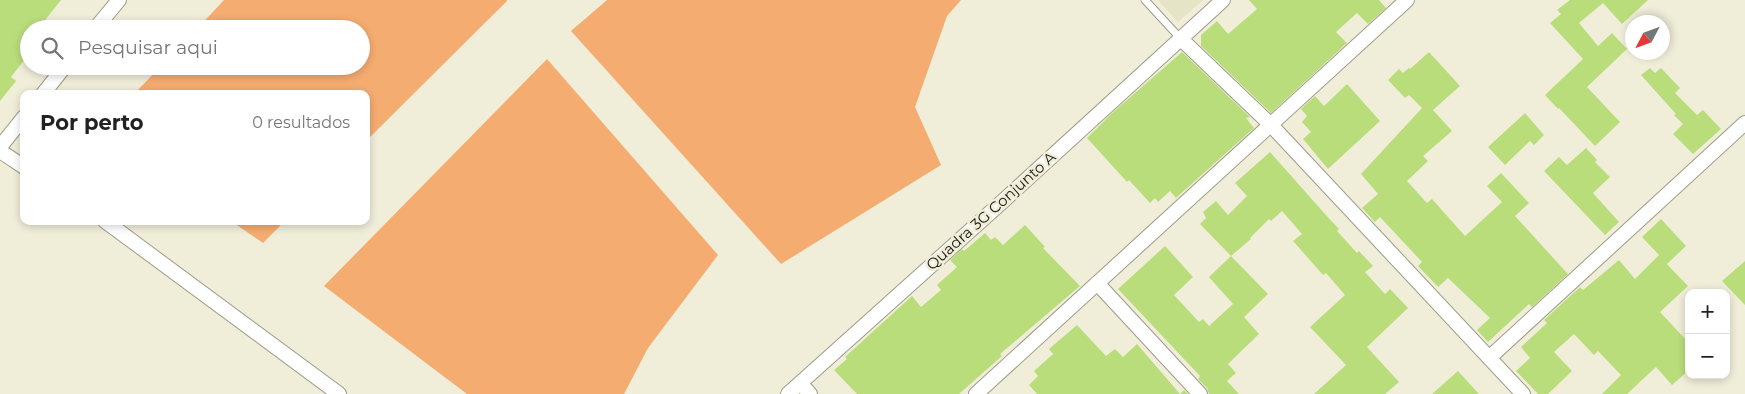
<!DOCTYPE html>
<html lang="pt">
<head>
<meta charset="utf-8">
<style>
	:root { --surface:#fff; --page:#f2f2f2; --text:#222; --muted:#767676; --line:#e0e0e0 }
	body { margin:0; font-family:Montserrat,sans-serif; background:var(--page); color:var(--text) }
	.controls { position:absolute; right:15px; bottom:15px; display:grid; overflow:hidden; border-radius:10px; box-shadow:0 2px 8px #0003 }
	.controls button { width:45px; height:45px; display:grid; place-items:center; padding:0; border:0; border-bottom:1px solid var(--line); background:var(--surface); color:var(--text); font:25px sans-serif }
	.compass { position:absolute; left:1625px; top:15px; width:45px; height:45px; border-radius:50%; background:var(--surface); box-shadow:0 2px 8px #0003; rotate:229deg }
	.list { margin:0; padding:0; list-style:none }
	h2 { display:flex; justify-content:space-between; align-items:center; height:65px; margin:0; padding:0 20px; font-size:21px }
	h2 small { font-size:16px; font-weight:400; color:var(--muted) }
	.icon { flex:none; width:28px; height:28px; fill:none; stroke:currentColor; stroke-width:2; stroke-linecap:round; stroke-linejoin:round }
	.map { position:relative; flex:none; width:1745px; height:394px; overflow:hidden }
	.search { position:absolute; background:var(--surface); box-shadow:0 2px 8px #0003; left:20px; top:20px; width:350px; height:55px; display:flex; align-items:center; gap:12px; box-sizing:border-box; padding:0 18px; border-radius:28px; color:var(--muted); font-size:19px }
	.panel { position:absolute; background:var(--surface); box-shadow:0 2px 8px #0003; left:20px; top:90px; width:350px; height:135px; border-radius:10px }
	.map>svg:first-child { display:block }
</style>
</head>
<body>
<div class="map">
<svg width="1745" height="394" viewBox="0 0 1745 394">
	<rect width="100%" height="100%" fill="#f0eed9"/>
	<path fill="#e6e4c7" d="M 1158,0 L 1203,0 L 1178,22 Z"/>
	<path fill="#f5ac70" d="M 224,0 L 507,0 L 507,1 L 366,141 L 366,94 L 134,94 L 161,66 L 361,66 L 361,29 L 197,29 Z
		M 607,0 L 961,0 L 947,16 L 915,107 L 941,165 L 781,264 L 571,31 Z
		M 547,59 L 718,255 L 648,348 L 624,394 L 467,394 L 324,286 Z
		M 231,221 L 285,221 L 263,243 Z"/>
	<path fill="#badd7c" d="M 0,0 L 61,0 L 38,29 L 29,29 L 29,54 L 11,77 L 16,81 L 0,101 Z
		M 1249,0 L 1379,0 L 1386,8 L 1368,24 L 1357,13 L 1336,32 L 1347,43 L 1271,113 L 1201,46 L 1201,35 L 1217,21 L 1228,34 L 1257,9 Z
		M 1570,0 L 1648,0 L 1622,24 L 1603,3 L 1579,23 L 1598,46 L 1612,33 L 1627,49 L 1587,87 L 1620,122 L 1595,146 L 1559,108 L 1558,109 L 1545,95 L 1583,59 L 1550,23 L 1561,14 L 1557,10 Z
		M 1182,52 L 1250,117 L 1246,118 L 1254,128 L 1176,198 L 1170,191 L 1158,202 L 1155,198 L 1150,203 L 1129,180 L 1127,182 L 1087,138 L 1112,113 Z
		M 1429,52 L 1460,86 L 1433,110 L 1452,131 L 1423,156 L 1428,161 L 1407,181 L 1427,203 L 1432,199 L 1465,236 L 1502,202 L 1487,186 L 1501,173 L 1529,203 L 1515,216 L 1568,274 L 1532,307 L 1529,304 L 1488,342 L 1477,330 L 1490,318 L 1448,278 L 1438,287 L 1418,266 L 1422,262 L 1380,217 L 1375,222 L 1362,208 L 1378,194 L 1361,174 L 1422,108 L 1409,95 L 1405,98 L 1388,80 L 1399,69 L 1403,73 L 1409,68 L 1410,69 Z
		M 1650,68 L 1655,73 L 1661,68 L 1680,88 L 1675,93 L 1697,115 L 1703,110 L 1721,129 L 1693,154 L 1673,134 L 1683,124 L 1674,115 L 1676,114 L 1641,75 Z
		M 1347,84 L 1380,121 L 1328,169 L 1303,139 L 1311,132 L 1302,122 L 1307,116 L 1301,109 L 1315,96 L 1324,106 Z
		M 1525,113 L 1544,135 L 1534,145 L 1530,141 L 1505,165 L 1488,147 Z
		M 1586,148 L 1597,160 L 1595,162 L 1610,177 L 1593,193 L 1619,222 L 1605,235 L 1544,171 L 1559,157 L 1567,165 Z
		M 1270,152 L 1325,214 L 1339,229 L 1337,231 L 1357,253 L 1359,251 L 1373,266 L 1365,272 L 1385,294 L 1390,289 L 1408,308 L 1367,347 L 1399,382 L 1385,394 L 1314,394 L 1346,365 L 1310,327 L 1345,295 L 1326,273 L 1323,275 L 1293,241 L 1302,234 L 1282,211 L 1271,221 L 1269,219 L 1250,238 L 1251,239 L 1231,256 L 1200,224 L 1206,218 L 1203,212 L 1216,201 L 1228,215 L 1247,196 L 1235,183 Z
		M 1661,219 L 1686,246 L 1667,264 L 1663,260 L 1688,286 L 1660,312 L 1689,343 L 1689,370 L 1672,385 L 1656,367 L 1627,394 L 1602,394 L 1621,375 L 1598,351 L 1594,355 L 1574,334 L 1554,352 L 1572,371 L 1548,394 L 1538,394 L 1516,371 L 1530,358 L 1521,347 L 1547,323 L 1544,320 L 1580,287 L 1583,290 L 1619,260 L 1635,279 L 1659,255 L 1642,237 Z
		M 1025,225 L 1045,247 L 1043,248 L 1080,286 L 1000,354 L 1002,356 L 959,394 L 857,394 L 834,370 L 847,359 L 845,357 L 912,296 L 921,307 L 941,290 L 937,285 L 957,267 L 950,260 L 962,249 L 964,251 L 985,233 L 991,240 L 995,237 L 1003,245 Z
		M 1165,246 L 1193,277 L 1174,295 L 1199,322 L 1203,319 L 1209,326 L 1233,304 L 1209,277 L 1231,256 L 1268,294 L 1244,317 L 1259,334 L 1228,364 L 1236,373 L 1227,381 L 1239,394 L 1209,394 L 1207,388 L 1198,379 L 1200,376 L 1118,289 Z
		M 1745,261 L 1745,305 L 1722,281 Z
		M 1077,325 L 1106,356 L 1115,349 L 1123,357 L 1137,344 L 1180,394 L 1184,390 L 1188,394 L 1037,394 L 1029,385 L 1038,376 L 1034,371 L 1053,354 L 1049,349 Z
		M 1458,371 L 1479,394 L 1432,394 Z"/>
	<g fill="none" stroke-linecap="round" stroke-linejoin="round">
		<g stroke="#9d9c88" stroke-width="9">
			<path id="service" d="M 1145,0 L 1180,38"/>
		</g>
		<g stroke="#9d9c88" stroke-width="16">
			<path id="minor" d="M 95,29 L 119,0
				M 1180,38 L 1271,125 L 1523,394
				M 43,94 L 65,66
				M 0,147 L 24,117
				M 0,151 L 24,167
				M 105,221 L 339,394
				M 1097,283 L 1200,394
				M 1489,358 L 1745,123
				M 800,383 L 810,394
				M 788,394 L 1002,202 L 1223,0
				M 976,394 L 1407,0"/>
		</g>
		<use href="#service" stroke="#fff" stroke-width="7"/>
		<use href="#minor" stroke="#fff" stroke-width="14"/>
	</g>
	<g text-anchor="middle" stroke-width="5" stroke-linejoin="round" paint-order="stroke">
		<g font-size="15" fill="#1a1912" stroke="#f0eed9">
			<text transform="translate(991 211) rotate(-42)" y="5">Quadra 3G Conjunto A</text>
		</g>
	</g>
</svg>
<div class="controls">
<button>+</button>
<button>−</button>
</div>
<svg class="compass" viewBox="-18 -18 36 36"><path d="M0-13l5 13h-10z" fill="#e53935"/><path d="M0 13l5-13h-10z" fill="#767676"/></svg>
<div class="search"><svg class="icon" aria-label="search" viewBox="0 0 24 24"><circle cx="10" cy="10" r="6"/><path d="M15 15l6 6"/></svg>Pesquisar aqui</div>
<section class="panel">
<h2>Por perto<small>0 resultados</small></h2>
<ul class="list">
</ul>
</section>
</div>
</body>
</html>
